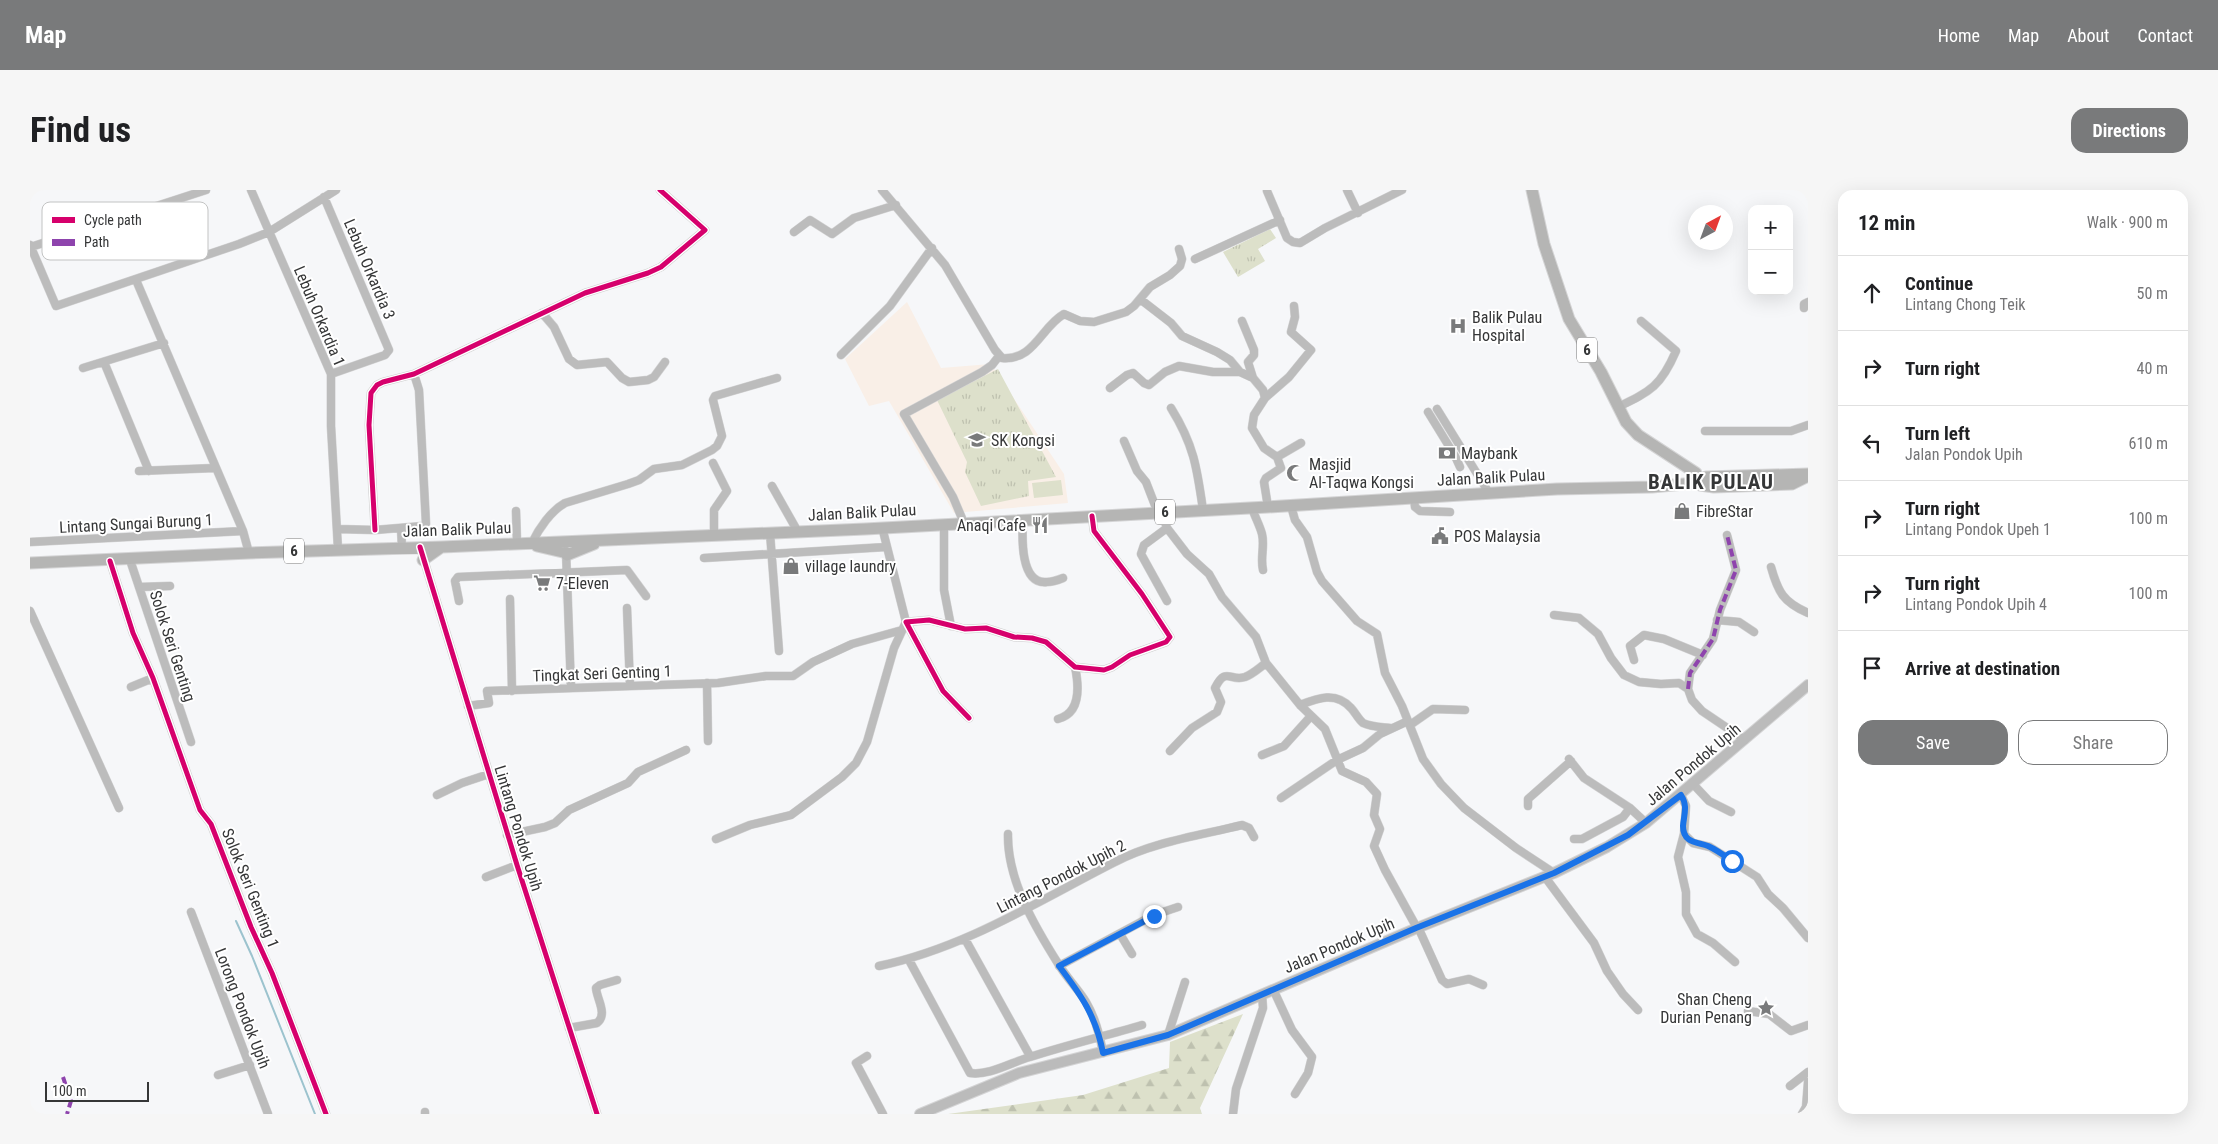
<!DOCTYPE html>
<html lang="en">
<head>
<meta charset="utf-8">
<style>
	:root { --surface:#fff; --page:#f6f6f6; --text:#202124; --muted:#757577; --line:#e0e0e0; --accent:#797a7b }
	body { margin:0; font-family:"Roboto Condensed",sans-serif; background:var(--page); color:var(--text) }
	.controls { position:absolute; right:15px; top:15px; display:grid; overflow:hidden; border-radius:10px; box-shadow:0 5px 20px #0002 }
	.controls button { width:45px; height:45px; display:grid; place-items:center; padding:0; border:0; border-bottom:1px solid var(--line); background:var(--surface); color:var(--text); font:25px sans-serif }
	.compass { position:absolute; left:1658px; top:15px; width:45px; height:45px; border-radius:50%; background:var(--surface); box-shadow:0 5px 20px #0002; rotate:41deg }
	.scale { position:absolute; left:15px; bottom:12px; width:104px; box-sizing:border-box; padding-left:5px; border:2px solid #353637; border-top:0; font-size:14px; line-height:18px; white-space:nowrap; color:#353637; -webkit-text-stroke:4px #fff; paint-order:stroke }
	.stop { position:absolute; width:15px; height:15px; margin:-11px; border:4px solid #1a73e8; border-radius:50%; background:#fff }
	.stop.end { background:#1a73e8; border-color:#fff; box-shadow:0 1px 5px #0008 }
	.list { margin:0; padding:0; list-style:none }
	h2 { display:flex; justify-content:space-between; align-items:center; height:65px; margin:0; padding:0 20px; font-size:21px }
	h2 small { font-size:16px; font-weight:400; color:var(--muted) }
	.list li { display:grid; grid-template-columns:32px 1fr auto; gap:15px; align-items:center; box-sizing:border-box; height:75px; padding:0 20px; border-top:1px solid var(--line) }
	.list b { display:block; font-size:19px; white-space:nowrap }
	.list p { margin:0; font-size:16px; white-space:nowrap; color:var(--muted) }
	.list em { font-size:16px; font-style:normal; color:var(--muted) }
	.actions { display:flex; gap:10px; padding:15px 20px }
	.actions a { flex:1; padding:11px 0; border:1px solid var(--accent); border-radius:15px; text-align:center; font-size:18px; color:var(--accent) }
	.actions .main { background:var(--accent); color:#fff }
	.icon { flex:none; width:28px; height:28px; fill:none; stroke:currentColor; stroke-width:2; stroke-linecap:round; stroke-linejoin:round }
	.map { position:relative; flex:none; width:1778px; height:924px; overflow:hidden; border-radius:15px }
	header { display:flex; align-items:center; gap:30px; box-sizing:border-box; height:70px; padding:0 25px; background:var(--accent); color:#fff }
	header strong { font-size:24px }
	nav { display:flex; gap:28px; margin-inline-start:auto; font-size:18px }
	.intro { display:flex; align-items:center; justify-content:space-between; box-sizing:border-box; height:120px; padding:0 30px }
	h1 { margin:0; font-size:35px }
	.button { padding:12px 22px; border-radius:15px; background:var(--accent); color:#fff; font-size:18px; font-weight:700 }
	main { display:flex; gap:30px; padding:0 30px }
	aside { flex:1; background:var(--surface); border-radius:15px; box-shadow:0 5px 20px #0002 }
	.map>svg:first-child { display:block }
</style>
</head>
<body>
<header>
<strong>Map</strong>
<nav><a>Home</a><a>Map</a><a>About</a><a>Contact</a></nav>
</header>
<div class="intro"><h1>Find us</h1><a class="button">Directions</a></div>
<main>
<div class="map">
<svg width="1778" height="924" viewBox="0 0 1778 924">
	<defs>
		<pattern id="grass-tufts" width="24" height="20" patternUnits="userSpaceOnUse" patternTransform="scale(1.25)"><rect width="24" height="20" fill="#dde0cb"/><path d="M3 7l-1-3M5 7V3M7 7l1-3M15 17l-1-3M17 17v-4M19 17l1-3" fill="none" stroke="#bec1af"/></pattern>
		<pattern id="forest-firs" width="22" height="20" patternUnits="userSpaceOnUse" patternTransform="scale(1.25)"><rect width="22" height="20" fill="#dde0cb"/><path d="M5 1l3.5 6h-7zM16 11l3.5 6h-7z" fill="#bec1af"/></pattern>
	</defs>
	<rect width="100%" height="100%" fill="#f6f7f9"/>
	<path fill="#f9efe7" d="M 877,112 L 911,178 L 961,174 L 1034,284 L 1038,313 L 924,323 L 859,211 L 839,216 L 815,169 Z"/>
	<path fill="url(#grass-tufts)" d="M 1240,39 L 1246,48 L 1228,59 L 1235,71 L 1208,87 L 1193,62 Z
		M 968,179 L 1026,287 L 998,291 L 999,306 L 951,316 L 935,282 L 937,272 L 907,210 Z"/>
	<path fill="url(#forest-firs)" d="M 1213,824 L 1170,918 L 1172,924 L 918,924 L 1053,905 L 1139,878 L 1140,852 Z"/>
	<path fill="#dde0cb" d="M 1031,290 L 1033,305 L 1004,308 L 1002,293 Z"/>
	<g fill="none" stroke-linecap="round" stroke-linejoin="round">
		<path stroke="#9cc3ce" stroke-width="2" d="M 206,731 L 222,766 L 285,924"/>
		<g stroke="#d4d4d5" stroke-width="9">
			<path id="street" d="M 221,0 L 301,184 L 301,236 L 308,359
				M 852,0 L 915,75 L 965,160 L 972,168 C 1004,171 1011,137 1034,124 L 1050,131 L 1064,132 L 1096,122 L 1104,116 L 1120,97 L 1140,85 L 1150,76 L 1152,69 L 1149,59
				M 1317,0 L 1328,23
				M 1237,1 L 1257,48 L 1263,52 L 1270,53 L 1295,38 L 1372,0
				M 294,7 L 359,160 L 355,165 L 301,184
				M 764,42 L 780,30 L 802,44 L 824,28 L 866,15
				M 0,55 L 26,116 L 209,54 L 239,42 L 306,0
				M 1,57 L 176,0
				M 1165,69 L 1250,30
				M 106,90 L 213,341 L 219,363
				M 1110,109 L 1141,133 L 1152,146 L 1187,162 L 1200,170 L 1210,182 L 1223,188 L 1233,200 L 1235,208 L 1224,225 L 1222,238 L 1234,258 L 1247,267 L 1251,278 L 1236,288 L 1234,292 L 1238,317
				M 1774,118 L 1774,114 L 1778,112
				M 512,123 L 524,137 L 539,169 L 547,175 L 577,172 L 592,188 L 599,192 L 618,190 L 624,187 L 635,172
				M 1212,131 L 1224,160 L 1224,165 L 1218,172 L 1223,188
				M 811,165 L 860,116 L 902,58
				M 74,172 L 119,281
				M 53,178 L 134,153
				M 1080,198 L 1097,185 L 1103,183 L 1114,193 L 1119,195 L 1135,182 L 1149,176 L 1183,182 L 1210,182
				M 1235,208 L 1259,187 L 1281,160 L 1261,142 L 1265,127 L 1264,116
				M 1588,217 C 1621,201 1631,196 1646,161 L 1611,131
				M 1141,218 C 1164,255 1167,278 1173,320
				M 1407,219 L 1459,303
				M 1398,222 L 1425,266 L 1430,277
				M 1675,241 L 1761,241 L 1778,235
				M 1094,251 L 1107,281 L 1116,292 L 1128,323
				M 1247,267 L 1271,253
				M 683,273 L 697,301 L 684,320 L 684,345
				M 109,281 L 185,278
				M 742,296 L 768,342
				M 1384,307 L 1385,317 L 1390,321 L 1420,322
				M 1261,316 L 1265,330 L 1277,347 L 1287,382 L 1292,391 L 1327,431 L 1347,444 L 1355,483 L 1372,516 L 1393,569 L 1411,594 L 1434,618 L 1486,658 L 1524,683
				M 1222,318 C 1225,327 1230,336 1232,344 C 1235,356 1230,368 1233,380
				M 486,321 L 487,353
				M 1132,323 L 1137,338 L 1157,364 L 1179,384 L 1192,407 L 1226,447 L 1236,473 L 1270,515 L 1295,539 L 1312,581 L 1336,592 L 1347,604 L 1344,625 L 1350,639 L 1344,656 L 1355,680 L 1387,738
				M 993,330 C 992,347 990,395 1017,392 C 1022,392 1028,390 1033,388
				M 934,333 L 923,307 L 874,224 L 952,182 L 962,175 L 969,166
				M 914,334 L 914,400 L 921,436
				M 371,338 L 372,358
				M 1137,338 L 1114,355 L 1111,364 L 1137,411
				M 307,339 L 345,340 L 393,336 L 396,334 L 389,200 L 384,184
				M 345,340 L 339,235 L 341,203 L 347,195 L 353,192 L 384,184 L 555,103 L 618,83 L 631,77 L 675,40 L 630,0
				M 740,343 L 749,461
				M 1697,345 L 1706,380 L 1690,420 L 1683,449 L 1660,483 L 1658,499 L 1662,510 L 1672,521 L 1715,550
				M 0,352 L 213,341
				M 502,353 C 509,338 521,321 535,313 L 598,294 L 609,290 L 624,279 L 652,275 L 682,260 L 687,256 L 692,246 L 683,210 L 685,206 L 747,188
				M 390,357 L 487,675 L 567,924
				M 536,361 L 541,498
				M 674,368 L 856,357
				M 100,370 L 161,552
				M 80,371 L 103,443 L 123,488 L 170,620 L 181,634 L 221,737 L 242,783 L 296,924
				M 1741,377 C 1748,402 1753,412 1778,423
				M 109,397 L 140,396
				M 480,409 L 482,501
				M 429,411 L 425,391 L 428,387 L 597,380 L 616,406
				M 597,418 L 600,496
				M 0,421 L 89,618
				M 1524,425 L 1549,428 L 1568,444 L 1581,468 L 1594,485 L 1609,492 L 1631,494 L 1649,493 L 1658,499
				M 1687,430 L 1709,432 L 1724,442
				M 1604,470 L 1600,456 L 1614,445 L 1634,449 L 1673,465
				M 677,493 L 678,551
				M 101,497 L 123,488
				M 1270,515 C 1288,508 1306,501 1321,518 C 1325,522 1328,529 1333,533 C 1341,537 1352,537 1360,538
				M 438,516 L 459,513 L 457,501 L 688,493 L 736,486 L 763,486 L 783,472 L 822,454 L 872,440
				M 939,528 L 913,501 L 876,432 L 899,430 L 935,439 L 956,438 L 984,447 L 1002,448 L 1016,452 L 1045,477 L 1074,480 L 1082,477 L 1100,465 L 1136,452 L 1140,447 L 1112,404 L 1064,341 L 1062,326
				M 1028,529 C 1051,523 1049,496 1045,477
				M 1380,535 L 1403,519 L 1435,520
				M 1140,561 L 1162,538 L 1187,522 L 1191,512 L 1185,498 C 1196,476 1200,492 1215,487 C 1223,484 1229,478 1236,473
				M 1232,565 L 1254,556 L 1281,526
				M 1539,569 L 1554,588 L 1600,618 L 1616,633
				M 1663,594 L 1679,611 L 1701,622
				M 407,605 L 432,593 L 459,584
				M 1651,605 L 1656,616 L 1654,644 L 1648,667 L 1656,702 L 1656,724 L 1667,744 L 1683,753 L 1705,772
				M 1251,608 L 1307,570 L 1333,558 L 1350,544 L 1378,531
				M 1498,616 L 1498,609 L 1541,571
				M 978,644 C 977,690 1005,737 1029,775 C 1037,788 1048,799 1056,812 C 1065,827 1070,846 1073,863
				M 1654,644 L 1663,653 L 1680,657 L 1727,687 L 1738,704 L 1753,718 L 1778,748
				M 477,645 L 515,637 L 525,633 L 539,620 L 598,593 L 608,582 L 656,560
				M 686,649 L 720,635 L 761,625 L 812,587 L 826,573 L 837,552 L 864,458 L 876,432 L 852,337
				M 1544,649 L 1552,649 L 1593,627 L 1600,618
				M 456,687 L 487,675
				M 1515,687 L 1564,753 L 1577,781 L 1593,804 L 1608,820
				M 161,722 L 238,924
				M 1388,737 L 1412,790 L 1417,794 L 1439,789 L 1453,795
				M 1090,744 L 1102,764
				M 935,749 L 1000,866
				M 879,770 L 940,883 C 959,886 982,872 1000,867 C 1037,855 1075,846 1112,835
				M 849,776 C 935,758 1008,711 1085,672 C 1122,652 1172,645 1212,635 L 1219,638 L 1224,647
				M 1029,776 L 1124,725 L 1148,717
				M 1243,799 L 1262,840 L 1282,867 L 1278,883 L 1265,904
				M 1718,821 L 1739,824 L 1761,841 L 1778,835
				M 539,838 L 567,833 C 578,824 567,810 566,798 L 570,795 L 587,790
				M 1138,845 L 1155,792
				M 837,866 L 826,873 L 853,924
				M 188,885 L 220,875
				M 1760,896 L 1778,882
				M 395,922 L 395,924
				M 1203,924 L 1206,899 L 1233,818 L 1232,804
				M 1772,924 L 1776,917 L 1778,892"/>
		</g>
		<g stroke="#d4d4d5" stroke-width="12">
			<path id="secondary" d="M 890,924 L 989,883 L 1138,845 L 1387,738 L 1524,683 L 1577,657 L 1616,633 L 1778,495"/>
		</g>
		<g stroke="#d4d4d5" stroke-width="13">
			<path id="primary" d="M 1502,0 L 1514,54 L 1539,129 L 1571,182 L 1596,232 L 1608,245 L 1666,283
				M 1676,287 L 1778,284
				M 1670,295 L 1684,297 L 1762,294 L 1778,286
				M 507,356 L 537,363
				M 537,365 L 564,354
				M 393,370 L 410,358
				M 0,373 L 219,363 L 412,357 L 835,339 L 1238,317 L 1527,299 L 1622,297 L 1665,293"/>
		</g>
		<use href="#street" stroke="#bcbcbc" stroke-width="8"/>
		<use href="#secondary" stroke="#bbb" stroke-width="10"/>
		<use href="#primary" stroke="#b5b5b4" stroke-width="11"/>
		<path stroke="#8e44ad" stroke-width="4" stroke-dasharray="8 4" stroke-linecap="butt" d="M 1658,499 L 1660,483 L 1683,449 L 1690,420 L 1706,380 L 1697,345
			M 33,887 L 41,911 L 37,924"/>
		<g stroke="#fff" stroke-width="8">
			<path id="cycleway" d="M 345,340 L 339,235 L 341,203 L 347,195 L 353,192 L 384,184 L 555,103 L 618,83 L 631,77 L 675,40 L 630,0
				M 390,357 L 487,675 L 567,924
				M 80,371 L 103,443 L 123,488 L 170,620 L 181,634 L 221,737 L 242,783 L 296,924
				M 939,528 L 913,501 L 876,432 L 899,430 L 935,439 L 956,438 L 984,447 L 1002,448 L 1016,452 L 1045,477 L 1074,480 L 1082,477 L 1100,465 L 1136,452 L 1140,447 L 1112,404 L 1064,341 L 1062,326"/>
		</g>
		<use href="#cycleway" stroke="#d6006c" stroke-width="5"/>
	</g>
	<g fill="none" stroke-linecap="round" stroke-linejoin="round">
		<path stroke="#1a73e8" stroke-width="6" d="M 1124,726 L 1029,776 C 1051,805 1066,826 1073,863 L 1138,845 L 1386,738 L 1524,683 L 1598,645 L 1651,605 C 1658,616 1654,624 1653,636 C 1653,653 1667,652 1678,656 C 1687,660 1695,666 1702,671"/>
	</g>
	<defs>
		<g id="hospital-bare" transform="scale(1.35)"><path d="M-5-5h3v3.5h4V-5h3V5h-3V1.5h-4V5h-3Z" fill="#797a7b" stroke="#fff" stroke-width="2.5" paint-order="stroke"/></g>
		<g id="school-bare" transform="scale(1.35)"><path d="M0-5L7-2L0 1L-7-2ZM-4 1L0 2.5L4 1V4Q0 6-4 4Z" fill="#797a7b" stroke="#fff" stroke-width="2.5" paint-order="stroke"/></g>
		<g id="bank-bare" transform="scale(1.35)"><path d="M-6-4H6V4H-6ZM0-2.3a2.3 2.3 0 1 0 0 4.6a2.3 2.3 0 1 0 0-4.6Z" fill="#797a7b" stroke="#fff" stroke-width="2.5" paint-order="stroke"/></g>
		<g id="mosque-bare" transform="scale(1.35)"><path d="M3.5-4.9A6 6 0 1 0 3.5 4.9A5 5 0 1 1 3.5-4.9Z" fill="#797a7b" stroke="#fff" stroke-width="2.5" paint-order="stroke"/></g>
		<g id="shop-bare" transform="scale(1.35)"><path d="M-5-2.5h2.3a2.7 3.5 0 0 1 5.4 0H5L5.5 6h-11ZM-1.5-2.5h3a1.5 2.3 0 0 0-3 0Z" fill="#797a7b" stroke="#fff" stroke-width="2.5" paint-order="stroke"/></g>
		<g id="restaurant-bare" transform="scale(1.35)"><path d="M-5-6h1v4h1v-4h1v4h1v-4h1v5L-1.5 .5V6h-2V.5L-5-1ZM5-6V6H3V1.5H1.5Q1.5-4 5-6Z" fill="#797a7b" stroke="#fff" stroke-width="2.5" paint-order="stroke"/></g>
		<g id="civic-bare" transform="scale(1.35)"><path d="M-.6-6.5H3V-4.5H.6V-3L4-1V1h2V6H-6V1h2V-1L-.6-3ZM-1.2 2.5V6h2.4V2.5Z" fill="#797a7b" stroke="#fff" stroke-width="2.5" paint-order="stroke"/></g>
		<g id="supermarket-bare" transform="scale(1.35)"><path d="M-6-5.5h2.5l.6 2H6L4.5 2H-2.5L-4.4-4H-6ZM-1.5 3.2a1.3 1.3 0 1 0 .1 0ZM3 3.2a1.3 1.3 0 1 0 .1 0Z" fill="#797a7b" stroke="#fff" stroke-width="2.5" paint-order="stroke"/></g>
		<g id="sight-bare" transform="scale(1.35)"><path d="M0-6L1.8-2.2L6-1.7L2.9 1.2L3.7 5.4L0 3.3L-3.7 5.4L-2.9 1.2L-6-1.7L-1.8-2.2Z" fill="#797a7b" stroke="#fff" stroke-width="2.5" paint-order="stroke"/></g>
	</defs>
	<g fill-rule="evenodd">
		<use href="#hospital-bare" x="1428" y="136"/>
		<use href="#school-bare" x="947" y="250"/>
		<use href="#bank-bare" x="1417" y="263"/>
		<use href="#mosque-bare" x="1265" y="283"/>
		<use href="#shop-bare" x="1652" y="321"/>
		<use href="#restaurant-bare" x="1010" y="335"/>
		<use href="#civic-bare" x="1410" y="346"/>
		<use href="#shop-bare" x="761" y="376"/>
		<use href="#supermarket-bare" x="512" y="393"/>
		<use href="#sight-bare" x="1736" y="818"/>
	</g>
	<g text-anchor="middle" stroke-width="4" stroke-linejoin="round" paint-order="stroke">
		<g fill="#fff" stroke="#727273" stroke-width="1">
			<rect x="1547" y="147.5" width="20" height="25" rx="4"/>
			<rect x="1125" y="309.5" width="20" height="25" rx="4"/>
			<rect x="254" y="348.5" width="20" height="25" rx="4"/>
		</g>
		<g font-size="15" font-weight="bold" fill="#353637">
			<text x="1557" y="165">6</text>
			<text x="1135" y="327">6</text>
			<text x="264" y="366">6</text>
		</g>
		<g font-size="16" fill="#353637" stroke="#fff">
			<text transform="translate(340 79) rotate(67)" y="6">Lebuh Orkardia 3</text>
			<text transform="translate(290 126) rotate(67)" y="6">Lebuh Orkardia 1</text>
			<text transform="translate(1461 287) rotate(-3)" y="6">Jalan Balik Pulau</text>
			<text transform="translate(832 322) rotate(-3)" y="6">Jalan Balik Pulau</text>
			<text transform="translate(106 333) rotate(-3)" y="6">Lintang Sungai Burung 1</text>
			<text transform="translate(427 339) rotate(-2)" y="6">Jalan Balik Pulau</text>
			<text transform="translate(143 456) rotate(72)" y="6">Solok Seri Genting</text>
			<text transform="translate(572 483) rotate(-2)" y="6">Tingkat Seri Genting 1</text>
			<text transform="translate(1663 574) rotate(-40)" y="6">Jalan Pondok Upih</text>
			<text transform="translate(489 638) rotate(73)" y="6">Lintang Pondok Upih</text>
			<text transform="translate(1031 686) rotate(-27)" y="6">Lintang Pondok Upih 2</text>
			<text transform="translate(221 698) rotate(68)" y="6">Solok Seri Genting 1</text>
			<text transform="translate(1309 755) rotate(-23)" y="6">Jalan Pondok Upih</text>
			<text transform="translate(213 818) rotate(69)" y="6">Lorong Pondok Upih</text>
		</g>
		<g font-size="16" fill="#353637" stroke="#fff" text-anchor="start">
			<text x="1442" y="133">Balik Pulau<tspan x="1442" dy="18">Hospital</tspan></text>
			<text x="961" y="256">SK Kongsi</text>
			<text x="1431" y="269">Maybank</text>
			<text x="1279" y="280">Masjid<tspan x="1279" dy="18">Al-Taqwa Kongsi</tspan></text>
			<text x="1666" y="327">FibreStar</text>
			<text x="996" y="341" text-anchor="end">Anaqi Cafe</text>
			<text x="1424" y="352">POS Malaysia</text>
			<text x="775" y="382">village laundry</text>
			<text x="526" y="399">7-Eleven</text>
			<text x="1722" y="815" text-anchor="end">Shan Cheng<tspan x="1722" dy="18">Durian Penang</tspan></text>
		</g>
		<g font-size="21" font-weight="bold" letter-spacing="1" fill="#353637" stroke="#fff">
			<text x="1681" y="299">BALIK PULAU</text>
		</g>
	</g>
	<rect x="12" y="12" width="166" height="58" rx="8" fill="#fff" stroke="#c2c3c3" stroke-width="1"/>
	<rect x="22" y="27" width="23" height="6" fill="#d6006c"/>
	<rect x="22" y="49" width="23" height="7" fill="#8e44ad"/>
	<g font-size="14" fill="#353637">
		<text x="54" y="35">Cycle path</text>
		<text x="54" y="57">Path</text>
	</g>
</svg>
<div class="controls">
<button>+</button>
<button>−</button>
</div>
<svg class="compass" viewBox="-18 -18 36 36"><path d="M0-13l5 13h-10z" fill="#e53935"/><path d="M0 13l5-13h-10z" fill="#757577"/></svg>
<div class="scale">100 m</div>
<div class="stop" style="left:1702px;top:671px"></div>
<div class="stop end" style="left:1124px;top:726px"></div>
</div>
<aside>
<h2>12 min<small>Walk · 900 m</small></h2>
<ul class="list">
<li><svg class="icon" aria-label="ahead" viewBox="0 0 24 24"><path d="M12 20V5M6 11l6-6 6 6"/></svg><div><b>Continue</b><p>Lintang Chong Teik</p></div><em>50 m</em></li>
<li><svg class="icon" aria-label="right" viewBox="0 0 24 24"><path d="M7 20v-9h11M14 6l5 5-5 5"/></svg><div><b>Turn right</b></div><em>40 m</em></li>
<li><svg class="icon" aria-label="left" viewBox="0 0 24 24"><path d="M17 20v-9H6M10 6l-5 5 5 5"/></svg><div><b>Turn left</b><p>Jalan Pondok Upih</p></div><em>610 m</em></li>
<li><svg class="icon" aria-label="right" viewBox="0 0 24 24"><path d="M7 20v-9h11M14 6l5 5-5 5"/></svg><div><b>Turn right</b><p>Lintang Pondok Upeh 1</p></div><em>100 m</em></li>
<li><svg class="icon" aria-label="right" viewBox="0 0 24 24"><path d="M7 20v-9h11M14 6l5 5-5 5"/></svg><div><b>Turn right</b><p>Lintang Pondok Upih 4</p></div><em>100 m</em></li>
<li><svg class="icon" aria-label="arrive" viewBox="0 0 24 24"><path d="M6 21V4h12l-3 4 3 4H6"/></svg><div><b>Arrive at destination</b></div></li>
</ul>
<div class="actions"><a class="main">Save</a><a>Share</a></div>
</aside>
</main>
</body>
</html>
